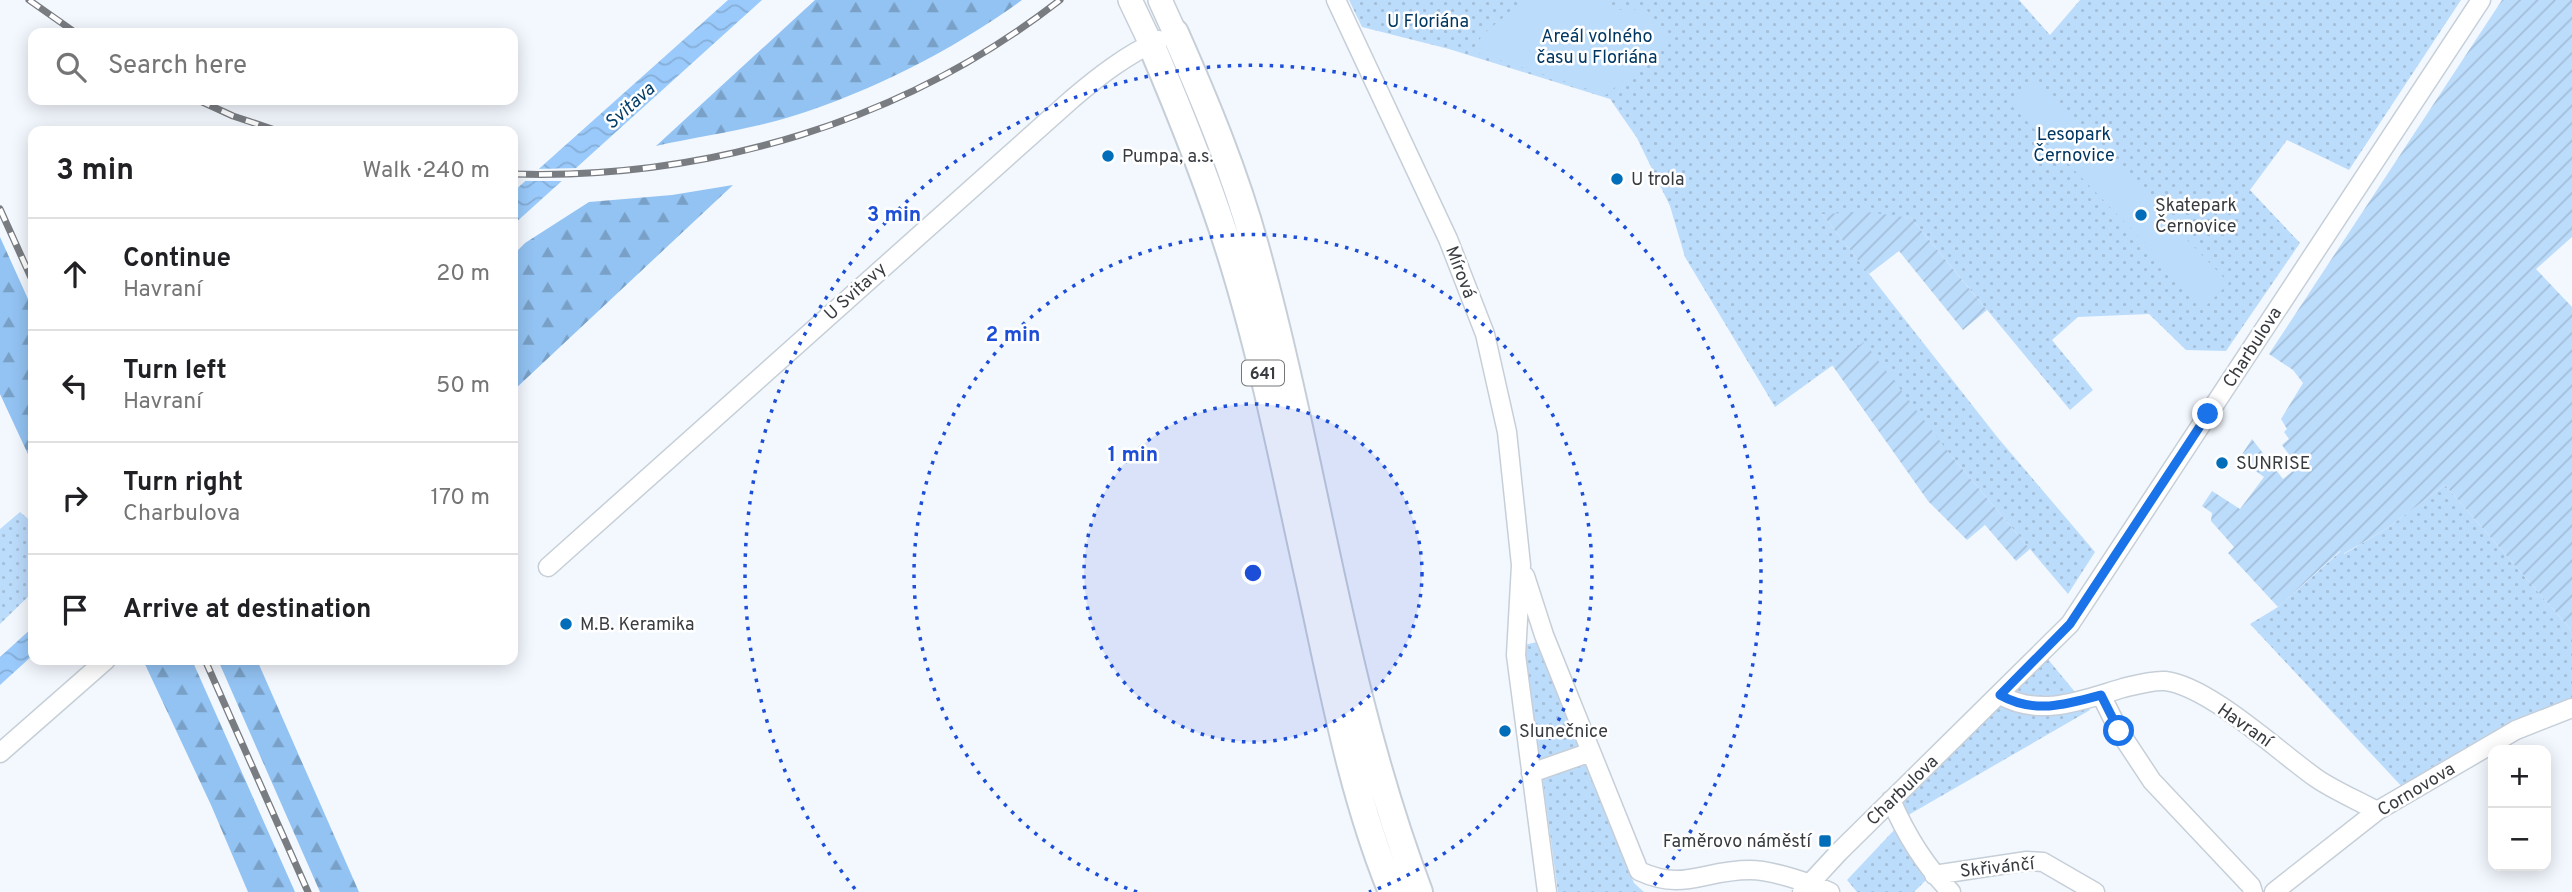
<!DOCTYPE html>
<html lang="en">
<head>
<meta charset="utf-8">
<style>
	:root { --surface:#fff; --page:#f6f6f6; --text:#202124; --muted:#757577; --line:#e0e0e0 }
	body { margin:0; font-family:Overpass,sans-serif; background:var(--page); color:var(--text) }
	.controls { position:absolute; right:21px; bottom:21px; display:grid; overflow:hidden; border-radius:14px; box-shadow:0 4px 18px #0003 }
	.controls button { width:63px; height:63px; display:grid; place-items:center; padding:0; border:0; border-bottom:2px solid var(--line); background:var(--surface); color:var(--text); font:35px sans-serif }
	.stop { position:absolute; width:21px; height:21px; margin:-16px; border:5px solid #1a73e8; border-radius:50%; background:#fff }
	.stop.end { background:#1a73e8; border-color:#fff; box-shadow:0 2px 7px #0008 }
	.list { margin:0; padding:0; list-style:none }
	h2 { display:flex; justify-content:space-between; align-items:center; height:91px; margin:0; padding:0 28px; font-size:30px }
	h2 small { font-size:23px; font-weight:400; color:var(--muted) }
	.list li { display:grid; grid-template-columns:46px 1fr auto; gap:21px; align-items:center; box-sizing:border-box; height:112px; padding:0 28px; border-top:2px solid var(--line) }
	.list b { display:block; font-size:26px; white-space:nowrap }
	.list p { margin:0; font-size:23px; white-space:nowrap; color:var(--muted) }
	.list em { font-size:23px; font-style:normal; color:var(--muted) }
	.icon { flex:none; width:38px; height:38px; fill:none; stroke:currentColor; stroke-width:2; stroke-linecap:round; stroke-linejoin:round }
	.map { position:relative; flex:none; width:2572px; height:892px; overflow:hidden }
	.search { position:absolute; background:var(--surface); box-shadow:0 4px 18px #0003; left:28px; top:28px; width:490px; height:77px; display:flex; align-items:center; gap:18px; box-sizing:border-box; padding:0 24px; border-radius:14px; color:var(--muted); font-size:26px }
	.panel { position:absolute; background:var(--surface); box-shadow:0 4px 18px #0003; left:28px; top:126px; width:490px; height:539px; border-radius:14px }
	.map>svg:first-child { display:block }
</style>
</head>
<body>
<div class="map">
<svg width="2572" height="892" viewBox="0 0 2572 892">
	<defs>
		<pattern id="grass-dots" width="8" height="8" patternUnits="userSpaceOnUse" patternTransform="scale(1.75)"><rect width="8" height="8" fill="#bcdcfc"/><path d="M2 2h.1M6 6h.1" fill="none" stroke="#a2bed9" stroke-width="1.8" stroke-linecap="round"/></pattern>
		<pattern id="forest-firs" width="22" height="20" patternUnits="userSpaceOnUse" patternTransform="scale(1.75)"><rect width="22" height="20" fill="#93c3f3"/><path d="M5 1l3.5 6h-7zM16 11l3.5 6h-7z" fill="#79a0c6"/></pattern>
		<pattern id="garden-furrows" width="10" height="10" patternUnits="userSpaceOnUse" patternTransform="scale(1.75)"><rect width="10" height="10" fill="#bcdcfc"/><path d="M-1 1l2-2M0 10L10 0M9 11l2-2" fill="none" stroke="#a2bed9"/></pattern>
		<pattern id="water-waves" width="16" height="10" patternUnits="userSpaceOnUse" patternTransform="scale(1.75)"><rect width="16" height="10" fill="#9acafb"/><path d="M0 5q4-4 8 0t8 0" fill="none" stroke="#85aed8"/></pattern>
	</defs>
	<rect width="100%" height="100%" fill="#f3f8fe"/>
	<path fill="url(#grass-dots)" d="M 1349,0 L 2019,0 L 2050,35 L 2080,0 L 2461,0 L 2349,170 L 2287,140 L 2250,190 L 2300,243 L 2226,351 L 2186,350 L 2149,314 L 2078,317 L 2052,340 L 2093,390 L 2070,410 L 1911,218 L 1822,214 L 1998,438 L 2095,552 L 2068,594 L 1953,458 L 1851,352 L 1775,407 L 1685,257 L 1670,206 L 1637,138 L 1610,99 L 1449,49 L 1362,27 Z
		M 2445,485 L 2572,631 L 2572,702 L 2405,790 L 2250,624 L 2278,607 L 2341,551 L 2344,554 L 2386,529 Z
		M 20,512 L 33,523 L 33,592 L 0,624 L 0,529 Z
		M 1537,642 L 1634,883 L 1644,892 L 1558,892 L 1524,645 Z
		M 2046,657 L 2090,710 L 1905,817 L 1903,797 Z
		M 1896,828 L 1930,876 L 1914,892 L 1857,892 L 1847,880 Z"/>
	<path fill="url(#forest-firs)" d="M 815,0 L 1022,0 C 953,50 874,90 793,116 C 749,130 701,136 656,146 Z
		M 733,185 L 513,391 L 513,255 L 525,243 L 589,202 L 672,195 Z
		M 0,237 L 33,310 L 33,465 L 0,394 Z
		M 143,660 L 192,660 L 295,892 L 248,892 L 211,805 Z
		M 218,660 L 257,660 L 359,892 L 320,892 Z"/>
	<path fill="url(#garden-furrows)" d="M 2502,0 L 2572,0 L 2572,237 L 2536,269 L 2572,307 L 2572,631 L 2445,485 L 2386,529 L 2343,554 L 2340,551 L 2278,607 L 2228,553 L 2234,547 L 2211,521 L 2212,513 L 2202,506 L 2212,491 L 2240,509 L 2264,477 L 2239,459 L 2252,439 L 2283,479 L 2298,467 L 2282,445 L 2289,439 L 2284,432 L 2287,429 L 2281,419 L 2303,383 L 2293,370 L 2269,354 Z
		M 1867,212 L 1911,218 L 1987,310 L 1963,330 L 1899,251 L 1869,274 L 1822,214 Z
		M 1864,342 L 1953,458 L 2030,549 L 2016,561 L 1985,525 L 1967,540 L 1928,501 L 1832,365 Z"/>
	<path fill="#bcdcfc" d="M 1524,0 L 1602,0 L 1610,10 L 1646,9 L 1670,40 L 1606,95 L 1475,52 L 1481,36 Z
		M 2033,81 L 2229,283 L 2206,306 L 2009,103 Z"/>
	<path fill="url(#water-waves)" d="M 728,0 L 762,0 L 513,225 L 513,192 Z
		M 33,627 L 33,655 L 0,685 L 0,657 Z"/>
	<path fill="#f3f8fe" d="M 581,168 L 567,181 L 519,181 L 533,169 Z"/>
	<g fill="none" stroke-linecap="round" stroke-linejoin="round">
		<g stroke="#c6cfd8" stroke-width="21">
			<path id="minor" d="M 1336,0 L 1448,239 L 1485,334 L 1507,432 L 1521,565 L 1516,655 L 1547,892
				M 548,567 L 1072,99 C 1099,76 1126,55 1159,40
				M 1525,576 L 1544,635 L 1639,871 C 1685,892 1702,870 1750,870 C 1772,870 1810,883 1830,892
				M 2000,695 C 2041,718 2082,700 2123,688 C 2135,685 2152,680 2165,681 C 2209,686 2279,752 2316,778 C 2335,791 2357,800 2377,811
				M 2101,695 L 2119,731 L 2152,781 L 2251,886 L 2253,892
				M 0,753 L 106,660
				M 1531,773 L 1591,752
				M 1891,800 C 1906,835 1924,865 1951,892
				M 1934,875 L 2027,861 L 2043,862 L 2095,892
				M 1802,892 L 1839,852 L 2070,624 L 2481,0
				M 2274,892 L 2377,811 L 2516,730 L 2572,708"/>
		</g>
		<g stroke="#c6cfd8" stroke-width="26">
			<path id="major" d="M 1130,0 L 1151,44
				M 1160,0 L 1175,33"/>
		</g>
		<g stroke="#c6cfd8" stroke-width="30">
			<path id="highway" d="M 1175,33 C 1206,103 1235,173 1255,246 C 1315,460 1340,684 1419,892
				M 1151,44 C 1180,112 1208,181 1230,252 C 1262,354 1283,460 1306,565 C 1331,675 1349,787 1392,892"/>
		</g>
		<use href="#minor" stroke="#fff" stroke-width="18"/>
		<use href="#major" stroke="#fff" stroke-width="23"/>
		<use href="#highway" stroke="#fff" stroke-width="26"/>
		<g stroke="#797c81" stroke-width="7">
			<path id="rail" d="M 29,0 L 76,33
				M 198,100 L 233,116 L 278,131
				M 513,174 C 708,180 905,121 1060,0
				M 0,209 L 33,282
				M 205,660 L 308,892"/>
		</g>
		<use href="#rail" stroke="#fff" stroke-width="4.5" stroke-dasharray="13" stroke-linecap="butt"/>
	</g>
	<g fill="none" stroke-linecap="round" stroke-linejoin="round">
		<path stroke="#1a73e8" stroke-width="9" d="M 2119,731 L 2101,695 C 2065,705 2034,714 2000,695 L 2070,624 L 2208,414"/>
	</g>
	<circle cx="1253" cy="573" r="169" fill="#1d4ed8" fill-opacity=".12"/>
	<g fill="none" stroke="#1d4ed8" stroke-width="3.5" stroke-dasharray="3.5 7">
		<circle cx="1253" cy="573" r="169"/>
		<path d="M1137 892A339 339 0 1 1 1369 892"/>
		<path d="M855 889A508 508 0 1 1 1651 889"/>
	</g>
	<g fill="#026eb9" stroke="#fff" stroke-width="2.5">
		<circle cx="1108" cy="156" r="7"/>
		<circle cx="1617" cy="179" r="7"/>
		<circle cx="2141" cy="215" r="7"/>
		<circle cx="2222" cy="463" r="7"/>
		<circle cx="566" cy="624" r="7"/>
		<circle cx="1505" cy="731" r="7"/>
		<rect x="1818" y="834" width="14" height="14" rx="3.5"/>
	</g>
	<g text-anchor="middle" stroke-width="5" stroke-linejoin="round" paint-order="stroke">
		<rect fill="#fff" stroke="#747679" stroke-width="2" x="1242" y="360.5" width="42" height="25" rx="5"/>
		<g font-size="16" font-weight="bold" fill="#383b3f">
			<text x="1263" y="379">641</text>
		</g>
		<g font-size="18" fill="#003762" stroke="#fff">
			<text x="1428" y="27">U Floriána</text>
			<text x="1597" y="42">Areál volného<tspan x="1597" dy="21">času u Floriána</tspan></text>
			<text x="2074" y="140">Lesopark<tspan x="2074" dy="21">Černovice</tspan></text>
		</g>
		<g font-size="18" fill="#383b3f" stroke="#fff" text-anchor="start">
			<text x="1122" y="162">Pumpa, a.s.</text>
			<text x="1631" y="185">U trola</text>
			<text x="2155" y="211">Skatepark<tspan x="2155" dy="21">Černovice</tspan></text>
			<text x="2236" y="469">SUNRISE</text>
			<text x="580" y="630">M.B. Keramika</text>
			<text x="1519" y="737">Slunečnice</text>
			<text x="1811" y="847" text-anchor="end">Faměrovo náměstí</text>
		</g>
		<g font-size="18" fill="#383b3f" stroke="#fff">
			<text transform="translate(1461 272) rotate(69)" y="6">Mírová</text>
			<text transform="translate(855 291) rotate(-42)" y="6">U Svitavy</text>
			<text transform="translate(2252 347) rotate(-57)" y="6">Charbulova</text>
			<text transform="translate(2245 725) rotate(35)" y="6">Havraní</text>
			<text transform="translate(2416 789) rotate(-31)" y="6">Cornovova</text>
			<text transform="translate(1902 790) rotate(-44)" y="6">Charbulova</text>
			<text transform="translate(1997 867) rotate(-6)" y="6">Skřivánčí</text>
		</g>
		<g font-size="19" font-style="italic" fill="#043d68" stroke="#fff">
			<text transform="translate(629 105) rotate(-42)" y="7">Svitava</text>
		</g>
	</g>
	<circle cx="1253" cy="573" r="10" fill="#1d4ed8" stroke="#fff" stroke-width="3.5"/>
	<g font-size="21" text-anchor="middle" font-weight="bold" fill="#1d4ed8" stroke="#fff" stroke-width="5" stroke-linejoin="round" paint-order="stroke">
		<text x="894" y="221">3 min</text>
		<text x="1013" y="341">2 min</text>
		<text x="1133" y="461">1 min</text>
	</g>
</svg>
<div class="controls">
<button>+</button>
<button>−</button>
</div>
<div class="stop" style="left:2119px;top:731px"></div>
<div class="stop end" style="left:2208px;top:414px"></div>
<div class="search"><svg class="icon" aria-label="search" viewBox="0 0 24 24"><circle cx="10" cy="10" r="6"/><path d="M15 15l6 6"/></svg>Search here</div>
<section class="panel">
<h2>3 min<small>Walk · 240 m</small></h2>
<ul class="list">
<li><svg class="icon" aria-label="ahead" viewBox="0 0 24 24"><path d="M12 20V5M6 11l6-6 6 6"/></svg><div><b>Continue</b><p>Havraní</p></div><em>20 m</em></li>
<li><svg class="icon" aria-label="left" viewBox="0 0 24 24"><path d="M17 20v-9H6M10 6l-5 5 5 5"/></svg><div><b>Turn left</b><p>Havraní</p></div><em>50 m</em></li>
<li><svg class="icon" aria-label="right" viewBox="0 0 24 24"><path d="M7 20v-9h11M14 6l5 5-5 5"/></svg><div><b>Turn right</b><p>Charbulova</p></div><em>170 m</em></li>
<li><svg class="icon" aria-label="arrive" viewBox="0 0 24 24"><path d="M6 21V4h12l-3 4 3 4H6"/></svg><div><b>Arrive at destination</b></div></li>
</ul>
</section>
</div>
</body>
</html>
